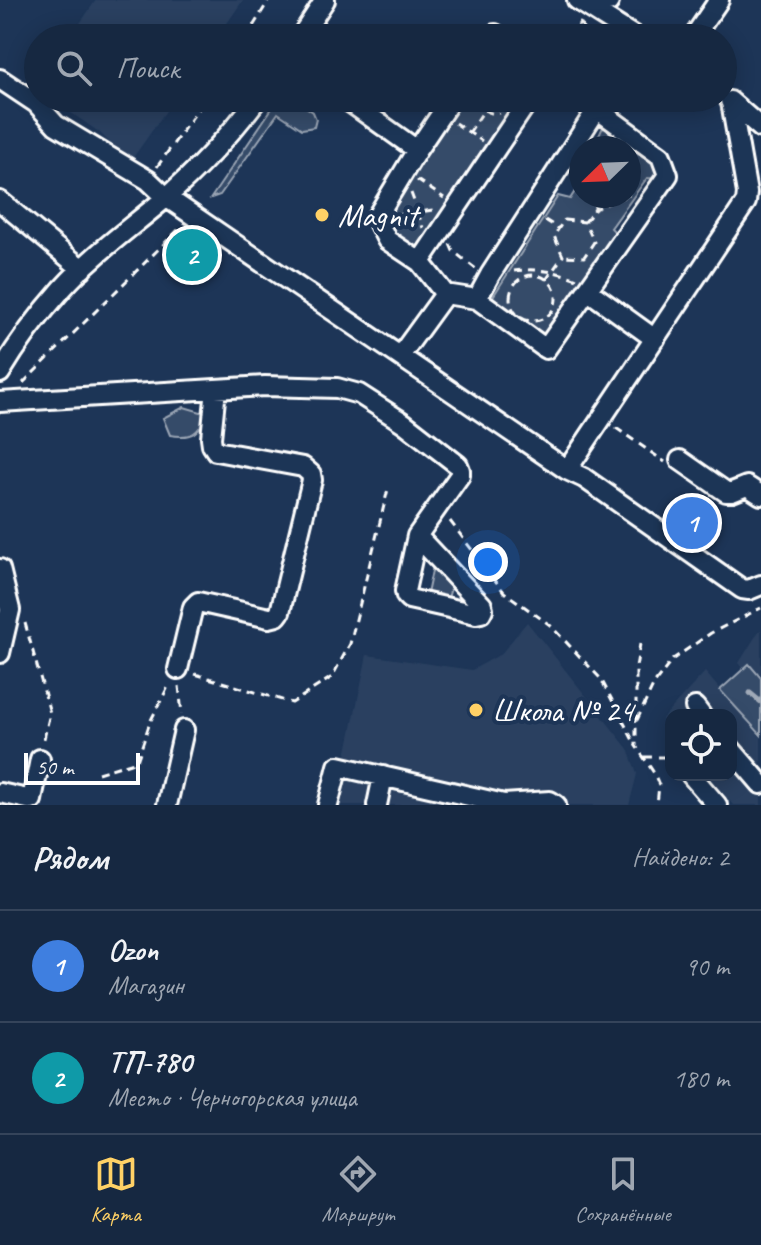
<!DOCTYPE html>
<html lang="ru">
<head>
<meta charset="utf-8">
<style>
	:root { --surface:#162841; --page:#1f3048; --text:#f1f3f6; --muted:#9ea6b1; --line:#35445a; --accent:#ffd166 }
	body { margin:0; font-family:Caveat,sans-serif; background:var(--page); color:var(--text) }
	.controls { position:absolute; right:24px; bottom:24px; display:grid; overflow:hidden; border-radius:16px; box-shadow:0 4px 20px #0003 }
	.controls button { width:72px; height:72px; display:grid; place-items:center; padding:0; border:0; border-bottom:2px solid var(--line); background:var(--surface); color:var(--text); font:40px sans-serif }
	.compass { position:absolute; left:569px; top:136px; width:72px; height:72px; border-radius:50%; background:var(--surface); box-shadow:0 4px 20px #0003; rotate:247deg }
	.scale { position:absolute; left:24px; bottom:20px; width:116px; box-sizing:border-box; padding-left:8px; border:4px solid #fff; border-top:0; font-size:22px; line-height:28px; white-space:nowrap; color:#fff; -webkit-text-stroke:6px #1d3557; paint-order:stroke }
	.you { position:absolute; left:488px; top:562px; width:28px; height:28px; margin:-20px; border:6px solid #fff; border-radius:50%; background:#1a73e8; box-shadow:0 0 0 12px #1a73e833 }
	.badge { display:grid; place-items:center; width:52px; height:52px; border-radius:50%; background:var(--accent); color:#fff; font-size:26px; font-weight:700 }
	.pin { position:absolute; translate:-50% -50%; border:4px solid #fff; box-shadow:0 2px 8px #0006 }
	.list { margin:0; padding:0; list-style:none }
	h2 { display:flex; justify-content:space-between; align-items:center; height:104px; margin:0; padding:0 32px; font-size:34px }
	h2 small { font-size:26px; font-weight:400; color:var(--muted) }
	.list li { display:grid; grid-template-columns:52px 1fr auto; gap:24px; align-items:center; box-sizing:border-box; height:112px; padding:0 32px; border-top:2px solid var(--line) }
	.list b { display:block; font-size:30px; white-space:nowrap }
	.list p { margin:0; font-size:26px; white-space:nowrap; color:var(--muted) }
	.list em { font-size:26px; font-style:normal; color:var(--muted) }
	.icon { flex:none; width:44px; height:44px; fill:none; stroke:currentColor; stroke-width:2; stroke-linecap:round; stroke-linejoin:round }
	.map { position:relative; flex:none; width:761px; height:805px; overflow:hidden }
	.search { position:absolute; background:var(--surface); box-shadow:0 4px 20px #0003; left:24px; right:24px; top:24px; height:88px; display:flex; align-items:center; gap:20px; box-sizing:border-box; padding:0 28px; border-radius:44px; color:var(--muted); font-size:30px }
	.sheet { height:328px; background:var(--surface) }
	nav { display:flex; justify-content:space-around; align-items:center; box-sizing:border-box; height:112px; border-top:2px solid var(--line); background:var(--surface); font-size:22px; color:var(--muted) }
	nav a { display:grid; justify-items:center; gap:4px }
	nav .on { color:var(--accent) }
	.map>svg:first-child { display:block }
</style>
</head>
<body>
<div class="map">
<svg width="761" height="805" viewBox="0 0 761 805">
	<rect width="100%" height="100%" fill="#1d3557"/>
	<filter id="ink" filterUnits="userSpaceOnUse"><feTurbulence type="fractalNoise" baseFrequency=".0125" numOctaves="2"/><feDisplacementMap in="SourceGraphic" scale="16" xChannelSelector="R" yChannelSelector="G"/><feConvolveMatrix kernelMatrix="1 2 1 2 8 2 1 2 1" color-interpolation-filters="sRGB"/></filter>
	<g filter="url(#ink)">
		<path fill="#2a4161" d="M 96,0 L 243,0 L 217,38 L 70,38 Z
			M 55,98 L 175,98 L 130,162 L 99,132 L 67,110 Z
			M 527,622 L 628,749 L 637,774 L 629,805 L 336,805 L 367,655 L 472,670 L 501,654 Z
			M 761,630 L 761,690 L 739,663 L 759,631 Z
			M 705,672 L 761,738 L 761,805 L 733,805 L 708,775 L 731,775 L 731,715 L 671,715 L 671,730 L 662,719 Z"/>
		<path fill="#364b69" stroke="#9aa5b4" stroke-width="2" d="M 279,98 L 293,98 L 313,112 L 316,119 L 314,127 L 302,129 L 278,113 L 220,195 L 211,198 Z
			M 464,98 L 522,98 L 421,247 L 412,249 L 390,236 L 385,218 L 409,182 L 407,174 L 412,177 Z
			M 613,124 L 661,159 L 660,179 L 647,178 L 611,228 L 620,237 L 542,339 L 496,308 L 492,298 L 558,196 L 570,199 L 581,182 L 581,196 L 629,196 L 629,148 L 600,148 L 598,138 L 602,129 Z
			M 184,407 L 208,414 C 198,433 193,439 170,435 L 163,418 Z
			M 433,566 L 451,588 L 448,598 L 427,594 Z
			M 749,664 L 761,678 L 761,735 L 720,690 Z"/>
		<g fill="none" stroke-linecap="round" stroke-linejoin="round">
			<path stroke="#a0aab8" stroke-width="5" d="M 750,693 L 761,702"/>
			<g stroke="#fff" stroke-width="24">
				<path id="minor" d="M 577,0 L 637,38
					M 607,0 L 609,2
					M 300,38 L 325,0
					M 493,38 L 495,34 L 501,38
					M 693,38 L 719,0
					M 0,79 L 36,103 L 56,125 L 148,180 L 166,197 L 567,470 L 746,202 L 747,193 L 731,102
					M 344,98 L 417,150
					M 452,98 L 417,150 L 376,218 L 387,240 L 420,262 L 445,294 L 477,299
					M 730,101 L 761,128
					M 597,109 L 661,156 L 668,175 L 546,349 L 477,299 L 490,275 Z
					M 0,201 L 82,269
					M 420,262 L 530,98
					M 587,290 L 655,339
					M 400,356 L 445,294
					M 0,373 C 18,343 39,315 62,289 C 91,256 129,229 162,201 C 198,170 230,135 258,98
					M 0,402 L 265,386 L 337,388 L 359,394 L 404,423 L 458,465 L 460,470 L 460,475 L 417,536 L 405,591 L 406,596 L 409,599 L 476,614 L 481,613 L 483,609 L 482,605 L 417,536
					M 680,460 L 726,492 L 732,492 L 747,486 L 761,495
					M 567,470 L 584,478 L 742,589 L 749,590 L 761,585
					M 0,569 L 10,610 L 0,653
					M 178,669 L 193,607 L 198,602 L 269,618 L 277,616 L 280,612 L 312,480 L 311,474 L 303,467 L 216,451 L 212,445 L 211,438 L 216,389
					M 695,707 L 701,715
					M 731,749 L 761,784
					M 691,775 L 717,805
					M 0,793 L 32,800 L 40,759
					M 167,805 L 184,730
					M 328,805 L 338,766 L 504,804 L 550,801 L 556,805
					M 377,805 L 383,776"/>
			</g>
			<path stroke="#fff" stroke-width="3" stroke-dasharray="8 6" stroke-linecap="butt" d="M 581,23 L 586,38
				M 246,38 L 269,0
				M 570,38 L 581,22
				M 478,98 C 480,109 488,115 499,113
				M 455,123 L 482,141
				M 469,133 L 484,110
				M 157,167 L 206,98
				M 417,180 L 444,198
				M 411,193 L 418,212
				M 595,209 L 595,196
				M 418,212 L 423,228
				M 397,215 L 433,210
				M 545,220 L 559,229
				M 585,222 L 595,209 L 625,196
				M 450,244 L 453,251 L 476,269
				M 514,271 C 535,268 557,271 577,279
				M510 298a23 23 0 1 1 46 0a23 23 0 1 1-46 0Z
				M 546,280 L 563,256 L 554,236 L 564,220 L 585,222 L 594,242 L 584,257 L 563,256
				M 23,383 L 180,228
				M 616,428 L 665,462
				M 450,521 L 504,592 L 550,625 L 601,679 L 636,746
				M 25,623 L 50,713 L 43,743
				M 640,644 L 636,667 L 636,746 L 654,773 L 659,785 L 657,805
				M 195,674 L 292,703 L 332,677 L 350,644 L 388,489
				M 179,686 L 182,714
				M 637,720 L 654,684 L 673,659 L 711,633 L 761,608
				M 644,757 L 671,757
				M 98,773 L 137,761 L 150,722 L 170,683"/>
			<use href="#minor" stroke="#1d3557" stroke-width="18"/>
		</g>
	</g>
	<g fill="#ffd166" stroke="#1d3557" stroke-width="3">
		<circle cx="322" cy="215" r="8"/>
		<circle cx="476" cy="710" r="8"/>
	</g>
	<g text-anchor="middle" stroke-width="8" stroke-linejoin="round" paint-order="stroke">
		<g font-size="32" fill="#fff" stroke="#1d3557" text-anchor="start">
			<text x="338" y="226">Magnit</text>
			<text x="492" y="721">Школа № 24</text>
		</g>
	</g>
</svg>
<div class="controls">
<button><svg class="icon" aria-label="locate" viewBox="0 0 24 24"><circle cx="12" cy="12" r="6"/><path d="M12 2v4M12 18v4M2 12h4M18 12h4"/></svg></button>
</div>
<svg class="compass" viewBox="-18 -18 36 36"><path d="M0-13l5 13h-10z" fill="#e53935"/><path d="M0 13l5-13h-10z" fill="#9ea6b1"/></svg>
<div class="scale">50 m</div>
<div class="you"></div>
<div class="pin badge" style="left:692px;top:523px;background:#3f7fe0">1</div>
<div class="pin badge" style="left:192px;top:255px;background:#0f9aa8">2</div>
<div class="search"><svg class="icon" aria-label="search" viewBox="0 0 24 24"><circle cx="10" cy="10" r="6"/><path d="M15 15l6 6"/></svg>Поиск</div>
</div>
<section class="sheet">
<h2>Рядом<small>Найдено: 2</small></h2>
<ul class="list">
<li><span class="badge" style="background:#3f7fe0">1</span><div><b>Ozon</b><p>Магазин</p></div><em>90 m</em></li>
<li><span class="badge" style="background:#0f9aa8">2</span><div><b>ТП-780</b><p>Место · Черногорская улица</p></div><em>180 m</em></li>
</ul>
</section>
<nav>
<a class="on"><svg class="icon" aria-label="map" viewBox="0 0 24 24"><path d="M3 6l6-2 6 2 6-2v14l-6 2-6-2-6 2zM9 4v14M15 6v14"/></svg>Карта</a>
<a><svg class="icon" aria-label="directions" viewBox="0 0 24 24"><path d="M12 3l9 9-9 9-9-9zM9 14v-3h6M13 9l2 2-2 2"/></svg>Маршрут</a>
<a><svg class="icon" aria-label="saved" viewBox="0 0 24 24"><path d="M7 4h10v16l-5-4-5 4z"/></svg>Сохранённые</a>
</nav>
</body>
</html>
